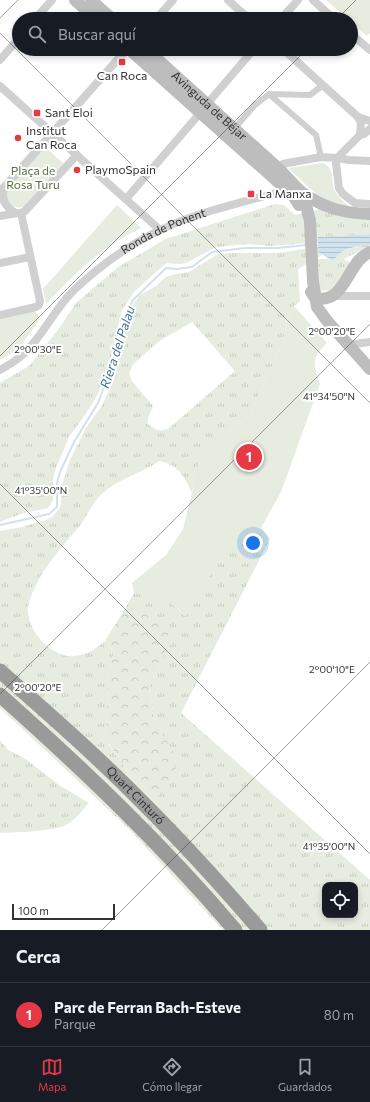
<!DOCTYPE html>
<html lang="es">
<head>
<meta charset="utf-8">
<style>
	:root { --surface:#171b24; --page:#20242c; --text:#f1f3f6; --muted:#9ea1a6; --line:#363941; --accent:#e63946 }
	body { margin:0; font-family:Commissioner,sans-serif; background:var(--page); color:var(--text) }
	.controls { position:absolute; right:12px; bottom:12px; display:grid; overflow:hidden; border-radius:8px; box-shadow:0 2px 6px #0003 }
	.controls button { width:36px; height:36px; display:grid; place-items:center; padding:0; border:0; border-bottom:1px solid var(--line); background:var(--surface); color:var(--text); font:20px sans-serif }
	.scale { position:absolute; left:12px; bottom:10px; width:103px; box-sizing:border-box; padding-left:4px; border:2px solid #333; border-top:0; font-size:11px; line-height:14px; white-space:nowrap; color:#333; -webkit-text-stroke:3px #fff; paint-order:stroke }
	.you { position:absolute; left:253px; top:543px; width:14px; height:14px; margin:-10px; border:3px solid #fff; border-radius:50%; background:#1a73e8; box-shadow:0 0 0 6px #1a73e833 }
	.badge { display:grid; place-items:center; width:26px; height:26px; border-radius:50%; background:var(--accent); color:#fff; font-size:13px; font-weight:700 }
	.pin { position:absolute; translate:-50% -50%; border:2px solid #fff; box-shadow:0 1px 4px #0006 }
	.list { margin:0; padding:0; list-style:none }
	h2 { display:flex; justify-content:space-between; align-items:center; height:52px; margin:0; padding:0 16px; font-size:17px }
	h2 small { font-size:13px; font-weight:400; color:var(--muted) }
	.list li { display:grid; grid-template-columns:26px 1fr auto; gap:12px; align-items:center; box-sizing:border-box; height:64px; padding:0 16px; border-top:1px solid var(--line) }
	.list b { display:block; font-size:15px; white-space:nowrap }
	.list p { margin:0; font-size:13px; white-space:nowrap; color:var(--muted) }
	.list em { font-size:13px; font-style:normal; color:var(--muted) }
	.icon { flex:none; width:22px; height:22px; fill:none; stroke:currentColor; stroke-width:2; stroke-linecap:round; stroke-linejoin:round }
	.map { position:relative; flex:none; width:370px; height:930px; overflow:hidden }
	.search { position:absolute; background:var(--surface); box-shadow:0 2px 6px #0003; left:12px; right:12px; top:12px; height:44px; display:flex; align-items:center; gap:10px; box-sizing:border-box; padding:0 14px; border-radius:22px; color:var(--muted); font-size:15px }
	.sheet { height:116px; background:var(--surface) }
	nav { display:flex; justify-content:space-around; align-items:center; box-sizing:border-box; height:56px; border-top:1px solid var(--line); background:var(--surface); font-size:11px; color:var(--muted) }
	nav a { display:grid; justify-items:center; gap:2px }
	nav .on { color:var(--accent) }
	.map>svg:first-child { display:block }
</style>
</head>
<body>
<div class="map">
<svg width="370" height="930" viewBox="0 0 370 930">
	<defs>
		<pattern id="grass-tufts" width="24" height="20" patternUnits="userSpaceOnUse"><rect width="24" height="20" fill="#e6ecdf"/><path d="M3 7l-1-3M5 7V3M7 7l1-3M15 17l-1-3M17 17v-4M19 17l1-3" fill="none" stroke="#c6cbc0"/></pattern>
		<pattern id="forest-crowns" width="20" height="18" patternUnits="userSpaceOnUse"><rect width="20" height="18" fill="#e6ecdf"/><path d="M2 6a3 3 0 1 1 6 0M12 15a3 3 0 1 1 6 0" fill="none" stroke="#c6cbc0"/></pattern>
		<pattern id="water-rules" width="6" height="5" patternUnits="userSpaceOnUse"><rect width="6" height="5" fill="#cfe2ee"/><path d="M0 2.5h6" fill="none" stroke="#b2c2cd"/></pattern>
	</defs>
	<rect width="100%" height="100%" fill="#fff"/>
	<path fill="url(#grass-tufts)" fill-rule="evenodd" d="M 275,204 L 284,205 L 295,215 L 320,209 L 370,217 L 370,234 L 318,237 L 318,242 L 273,246 L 248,244 L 216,247 L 186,263 L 180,264 L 167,263 L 164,265 L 134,292 L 122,310 L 111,357 L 98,394 L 85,415 L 69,437 L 56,468 L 53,478 L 53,500 L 48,508 L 45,509 L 23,513 L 0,522 L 0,383 L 29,366 L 58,330 L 76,303 L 118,267 L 166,239 Z
		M 362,245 L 370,245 L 370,248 L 363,249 L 344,259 L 351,263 L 332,290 L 320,291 L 318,259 L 329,259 L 333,261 C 340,251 350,248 362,245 Z
		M 318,247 L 318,252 L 322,255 L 298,269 L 300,302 L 294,306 L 288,317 L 283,341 L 250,415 L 213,444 L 195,470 L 192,493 C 184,476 179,465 159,461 C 142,473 120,478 104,492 C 93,501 89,513 81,524 C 66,543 47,562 36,585 C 32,593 27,604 28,613 C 30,632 48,652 67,656 C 72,657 82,655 87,653 C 93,651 100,645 105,641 L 114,651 L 108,676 L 107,713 L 106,728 L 109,745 L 127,771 L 153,795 L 159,730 L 155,723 L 149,687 L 164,654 L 172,642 L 153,613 L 126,607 L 134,593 C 143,594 154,594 163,598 C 171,601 179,610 185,616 C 195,598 204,578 217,563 C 228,548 246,538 261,528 L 270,539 L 181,713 L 370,880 L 370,930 L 223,930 L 127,827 L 0,708 L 0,531 L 22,527 L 46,520 L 52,517 L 59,509 L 61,504 L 61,488 L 70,460 L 86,428 L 101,407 L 111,386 L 116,374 L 118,358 L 129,314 L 134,303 L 140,295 L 156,286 L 166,277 L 176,274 L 189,272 L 218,254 L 228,253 L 277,253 ZM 192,322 L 235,371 L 168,429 C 159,432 155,430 148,424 L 148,418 L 153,406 L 132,381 L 129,374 L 133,364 L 161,340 ZM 325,885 L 355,885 L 355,915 L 325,915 Z
		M 0,740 L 7,749 L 27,760 L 59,785 L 89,803 C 82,811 75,820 66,825 C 52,832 17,832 0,833 Z"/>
	<path fill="url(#forest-crowns)" d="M 126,607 L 153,612 L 166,623 L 172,633 L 172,642 L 164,654 L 149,687 L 155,723 L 174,753 L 176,768 L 172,781 L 156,798 L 127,771 L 117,757 L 107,740 L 106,728 L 107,713 L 108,676 L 114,651 L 105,641 Z"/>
	<path fill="#e6ecdf" d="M 326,0 L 370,0 L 370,33 L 367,36 L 351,22 L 351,19 L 348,19 Z
		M 45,147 L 63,163 L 61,166 L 25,206 C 17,209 13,207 7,202 L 6,190 Z
		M 323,163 C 336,169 330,181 335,191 C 339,198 345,203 351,208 L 344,210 L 317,195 L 288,168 Z
		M 117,205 L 141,228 C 102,247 75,273 46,304 L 43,289 Z
		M 294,306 L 327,343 C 311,358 313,364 320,384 L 281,492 L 261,528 L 239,544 L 218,562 L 185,616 L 179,609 L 163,598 L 134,593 L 132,583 L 166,555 L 183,529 L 192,493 L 195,470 L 213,444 L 250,415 L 283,341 L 288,317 Z
		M 34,311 L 38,314 L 39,320 C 29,336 17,352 0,360 L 0,318 Z"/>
	<path fill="url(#water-rules)" d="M 370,234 L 370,245 C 356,245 341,249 333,261 L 318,252 L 318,237 Z"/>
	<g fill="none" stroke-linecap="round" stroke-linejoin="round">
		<path stroke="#cfe2ee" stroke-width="2" d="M 0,525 L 49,514 L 57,507 L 57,483 L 60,472 L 74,442 L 98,403 L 116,354 L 127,311 L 133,300 L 166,268 L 177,269 L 192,267 L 212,252 L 245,248 L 278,248 L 306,245"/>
		<path stroke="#d0d0d0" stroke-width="6" d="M 269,94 L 316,135 L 321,157
			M 234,129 L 254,106 L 269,94 L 310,95 L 323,85"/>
		<g stroke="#d0d0d0" stroke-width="8">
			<path d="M 228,0 L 249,19"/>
			<path d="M 313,0 L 334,19"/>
			<path d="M 35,19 L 52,0"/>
			<path d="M 156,19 L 173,0"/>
			<path d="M 281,19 L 298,0"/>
			<path d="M 351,34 L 370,50"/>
			<path d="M 283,49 L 358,117 L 361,123 L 360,135"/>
			<path d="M 0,60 L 19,38"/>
			<path d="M 0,86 L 160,230"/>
			<path d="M 207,104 L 254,49"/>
			<path d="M 358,117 L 370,121"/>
			<path d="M 337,158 L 336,163 L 339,188 L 343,194 L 355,203 L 370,204"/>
			<path d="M 337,158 L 360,135 L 364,134 L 370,129"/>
			<path d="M 279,169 L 283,164 L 288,163 L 321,157 L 337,158 L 349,160 L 370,161"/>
			<path d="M 4,187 C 1,200 5,207 16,213"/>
			<path d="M 0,192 L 127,49"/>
			<path d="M 126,199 L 201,112"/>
			<path d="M 21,213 L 25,211 L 77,155"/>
			<path d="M 0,216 L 17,213"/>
			<path d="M 0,263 L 30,257"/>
			<path d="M 334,296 L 370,296"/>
			<path d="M 0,315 L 36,307 L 39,305 L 40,301 L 21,213"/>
			<path d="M 348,345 L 370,342"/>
			<path id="s1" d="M 0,370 C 11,364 23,357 31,346 C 47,328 57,306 75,289 C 101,265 128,245 160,230 C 200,211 244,202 287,190 L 290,190"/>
		</g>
		<g stroke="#bdbdbd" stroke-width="12">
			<path d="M 75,0 L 96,19"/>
			<path d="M 91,0 L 112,19"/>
			<path d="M 129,49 L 287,190 L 294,197 L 299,205"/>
			<path id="s2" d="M 146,49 L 279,169 L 301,192 L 307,209 L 310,221 L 313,281 L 317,307 L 328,322 L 370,369"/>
			<path d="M 301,192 C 324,208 342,213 370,214"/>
			<path d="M 311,292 L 315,298 C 346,305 347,261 370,252"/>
		</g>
		<g stroke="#9a9a9a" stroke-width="15">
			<path id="s3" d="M 0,671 C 50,715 99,758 145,805 C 185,845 223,887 260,930"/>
			<path d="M 0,695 C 83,769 163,845 235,930"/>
		</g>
	</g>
	<path fill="none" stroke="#333" stroke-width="1" stroke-opacity="0.45" d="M 0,18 L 18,0M 337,19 L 356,0M 0,33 L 370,403M 0,356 L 307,49M 0,484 L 370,854M 0,694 L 370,324M 102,930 L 370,662"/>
	<g fill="#e63946" stroke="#fff" stroke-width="1.5">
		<rect x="118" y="58" width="8" height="8" rx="2"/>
		<rect x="33" y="109" width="8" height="8" rx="2"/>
		<circle cx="18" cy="138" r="4"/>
		<circle cx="77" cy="170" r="4"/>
		<rect x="247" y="190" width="8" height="8" rx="2"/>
	</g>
	<g text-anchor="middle" stroke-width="4" stroke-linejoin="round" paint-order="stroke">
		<g font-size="12" fill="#333" stroke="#fff" text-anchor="start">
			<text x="122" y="80" text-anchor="middle">Can Roca</text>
			<text x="45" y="117">Sant Eloi</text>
			<text x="26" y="135">Institut<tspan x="26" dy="14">Can Roca</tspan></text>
			<text x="85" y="174">PlaymoSpain</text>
			<text x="259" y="198">La Manxa</text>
		</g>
		<g font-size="12" fill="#333" stroke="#fff">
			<text dy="4" stroke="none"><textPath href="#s2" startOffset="85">Avinguda de Béjar</textPath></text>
			<text dy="4" stroke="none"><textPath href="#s1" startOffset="218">Ronda de Ponent</textPath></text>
			<text dy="4" stroke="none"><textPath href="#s3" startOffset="184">Quart Cinturó</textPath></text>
		</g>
		<g font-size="12" fill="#56703f" stroke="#fff">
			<text x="33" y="175">Plaça de<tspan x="33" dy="14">Rosa Turu</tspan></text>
		</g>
		<g font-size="13" font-style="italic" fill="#3f7597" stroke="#fff">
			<text transform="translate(117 347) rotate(-72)" y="5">Riera del Palau</text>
		</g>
	</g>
	<g font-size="10" text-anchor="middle" fill="#333" stroke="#fff" stroke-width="4" stroke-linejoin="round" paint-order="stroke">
		<text x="332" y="335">2°00'20"E</text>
		<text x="38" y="353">2°00'30"E</text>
		<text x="329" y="400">41°34'50"N</text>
		<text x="41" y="494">41°35'00"N</text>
		<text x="332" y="673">2°00'10"E</text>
		<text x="38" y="691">2°00'20"E</text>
		<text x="329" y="850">41°35'00"N</text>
	</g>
</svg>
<div class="controls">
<button><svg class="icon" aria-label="locate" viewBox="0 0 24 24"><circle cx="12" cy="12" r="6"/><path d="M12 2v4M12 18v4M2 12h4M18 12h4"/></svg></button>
</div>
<div class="scale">100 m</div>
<div class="you"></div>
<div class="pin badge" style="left:249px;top:457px">1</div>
<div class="search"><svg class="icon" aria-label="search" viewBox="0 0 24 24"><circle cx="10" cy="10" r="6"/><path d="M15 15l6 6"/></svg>Buscar aquí</div>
</div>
<section class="sheet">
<h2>Cerca<small></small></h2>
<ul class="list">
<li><span class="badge">1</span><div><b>Parc de Ferran Bach-Esteve</b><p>Parque</p></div><em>80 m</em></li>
</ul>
</section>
<nav>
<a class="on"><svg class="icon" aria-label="map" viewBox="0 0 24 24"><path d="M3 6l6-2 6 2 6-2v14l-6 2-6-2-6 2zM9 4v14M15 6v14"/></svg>Mapa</a>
<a><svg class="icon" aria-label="directions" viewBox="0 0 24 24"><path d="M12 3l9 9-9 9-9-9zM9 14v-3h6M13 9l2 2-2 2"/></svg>Cómo llegar</a>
<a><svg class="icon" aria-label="saved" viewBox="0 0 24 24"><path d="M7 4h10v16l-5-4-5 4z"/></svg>Guardados</a>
</nav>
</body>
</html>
